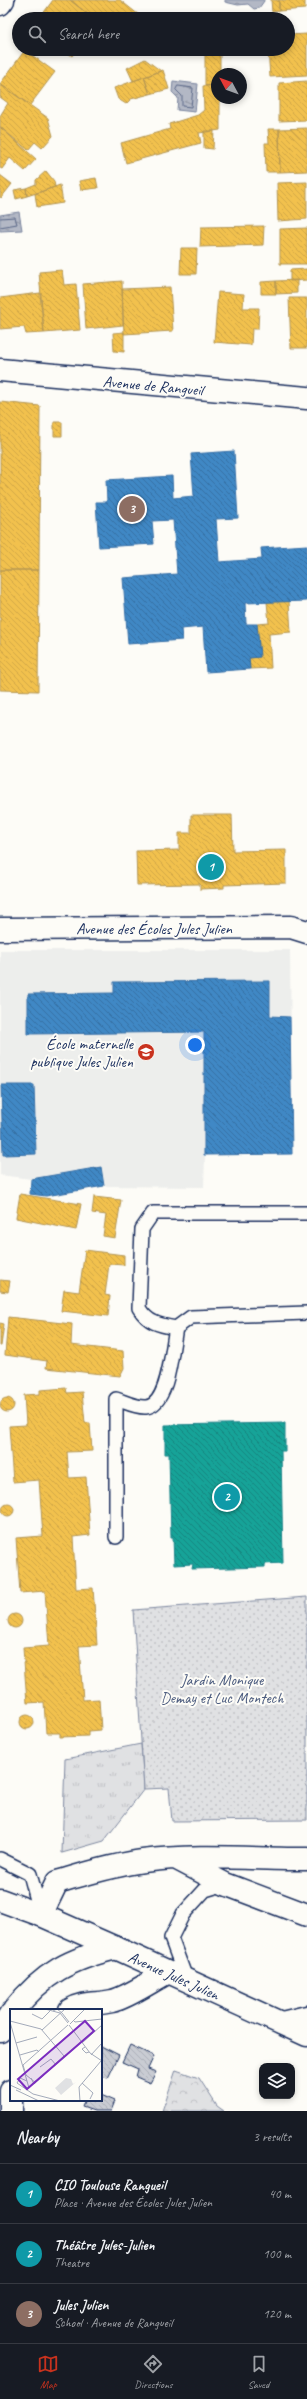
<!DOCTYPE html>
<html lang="en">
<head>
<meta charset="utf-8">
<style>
	:root { --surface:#171b24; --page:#242831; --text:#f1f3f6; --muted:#9ea1a6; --line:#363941; --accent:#c8321e }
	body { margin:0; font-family:Caveat,sans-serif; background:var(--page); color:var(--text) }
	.controls { position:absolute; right:12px; bottom:12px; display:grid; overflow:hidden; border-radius:8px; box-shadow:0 2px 6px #0003 }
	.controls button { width:36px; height:36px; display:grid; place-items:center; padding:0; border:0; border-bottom:1px solid var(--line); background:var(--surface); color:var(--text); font:20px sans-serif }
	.compass { position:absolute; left:211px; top:68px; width:36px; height:36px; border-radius:50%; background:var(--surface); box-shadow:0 2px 6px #0003; rotate:311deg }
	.you { position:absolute; left:195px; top:1045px; width:14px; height:14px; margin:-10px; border:3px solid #fff; border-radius:50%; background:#1a73e8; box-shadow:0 0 0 6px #1a73e833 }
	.badge { display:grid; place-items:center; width:26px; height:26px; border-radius:50%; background:var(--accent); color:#fff; font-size:13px; font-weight:700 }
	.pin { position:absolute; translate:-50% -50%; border:2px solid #fff; box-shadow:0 1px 4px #0006 }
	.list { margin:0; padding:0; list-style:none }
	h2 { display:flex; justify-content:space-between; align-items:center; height:52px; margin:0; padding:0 16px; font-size:17px }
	h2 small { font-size:13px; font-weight:400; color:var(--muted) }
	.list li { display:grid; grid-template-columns:26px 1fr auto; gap:12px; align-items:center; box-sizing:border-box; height:60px; padding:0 16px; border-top:1px solid var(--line) }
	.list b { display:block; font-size:15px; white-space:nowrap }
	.list p { margin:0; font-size:13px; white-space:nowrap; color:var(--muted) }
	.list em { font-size:13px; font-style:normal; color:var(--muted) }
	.icon { flex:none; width:22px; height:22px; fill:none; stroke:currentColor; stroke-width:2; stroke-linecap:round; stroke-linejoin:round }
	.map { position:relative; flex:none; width:307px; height:2111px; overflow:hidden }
	.search { position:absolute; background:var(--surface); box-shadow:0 2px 6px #0003; left:12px; right:12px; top:12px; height:44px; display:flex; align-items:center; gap:10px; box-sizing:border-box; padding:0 14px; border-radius:22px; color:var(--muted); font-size:15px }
	.sheet { height:232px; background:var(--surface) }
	nav { display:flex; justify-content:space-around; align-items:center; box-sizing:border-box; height:56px; border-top:1px solid var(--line); background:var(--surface); font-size:11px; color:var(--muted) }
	nav a { display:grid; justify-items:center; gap:2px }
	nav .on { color:var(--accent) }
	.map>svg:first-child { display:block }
</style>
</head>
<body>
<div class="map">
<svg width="307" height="2111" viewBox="0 0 307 2111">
	<defs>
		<pattern id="grass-tufts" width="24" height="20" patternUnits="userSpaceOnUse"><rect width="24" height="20" fill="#e0e1e3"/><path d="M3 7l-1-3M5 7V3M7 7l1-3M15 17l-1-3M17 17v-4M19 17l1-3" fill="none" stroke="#c0c1c5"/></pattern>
		<pattern id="forest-crowns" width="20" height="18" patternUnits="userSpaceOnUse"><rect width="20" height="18" fill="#e0e1e3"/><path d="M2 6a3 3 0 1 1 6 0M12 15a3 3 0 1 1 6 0" fill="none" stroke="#c0c1c5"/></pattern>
		<pattern id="park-dots" width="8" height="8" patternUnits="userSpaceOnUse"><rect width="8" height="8" fill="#e0e1e3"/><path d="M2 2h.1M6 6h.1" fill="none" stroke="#c0c1c5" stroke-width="1.8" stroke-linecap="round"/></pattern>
		<pattern id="water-ripples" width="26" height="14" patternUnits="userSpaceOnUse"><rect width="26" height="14" fill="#b3b8c5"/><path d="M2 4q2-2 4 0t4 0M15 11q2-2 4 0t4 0" fill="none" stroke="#9196a3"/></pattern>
		<pattern id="homes-back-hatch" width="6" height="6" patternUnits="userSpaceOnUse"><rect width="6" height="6" fill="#f2c14e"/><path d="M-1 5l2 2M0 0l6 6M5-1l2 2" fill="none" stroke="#cfa646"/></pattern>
		<pattern id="schools-back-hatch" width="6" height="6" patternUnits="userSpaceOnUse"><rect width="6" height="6" fill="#3f88c5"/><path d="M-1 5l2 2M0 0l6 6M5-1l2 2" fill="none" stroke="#3470a3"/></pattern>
		<pattern id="public-back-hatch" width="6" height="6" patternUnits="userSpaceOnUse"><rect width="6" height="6" fill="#17a398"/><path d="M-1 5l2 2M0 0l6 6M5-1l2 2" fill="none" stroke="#14857f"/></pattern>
		<pattern id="building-back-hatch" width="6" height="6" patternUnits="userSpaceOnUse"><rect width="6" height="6" fill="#c9ccd3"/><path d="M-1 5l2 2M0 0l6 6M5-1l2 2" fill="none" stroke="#acb0b8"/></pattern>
	</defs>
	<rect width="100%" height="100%" fill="#fdfcf7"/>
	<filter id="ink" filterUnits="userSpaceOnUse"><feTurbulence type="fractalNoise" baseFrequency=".025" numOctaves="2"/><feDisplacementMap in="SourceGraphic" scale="8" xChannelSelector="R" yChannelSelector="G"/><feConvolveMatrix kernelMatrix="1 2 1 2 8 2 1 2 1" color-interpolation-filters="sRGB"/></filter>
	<g filter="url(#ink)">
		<path fill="#edeeec" d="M 0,950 L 290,950 L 292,1154 L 205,1155 L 204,1187 L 104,1186 L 46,1196 L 30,1194 L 31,1179 L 0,1175 Z"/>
		<path fill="url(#grass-tufts)" stroke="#7e88a0" d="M 141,1744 L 144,1789 L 104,1841 L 62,1853 L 65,1759 Z"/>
		<path fill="url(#forest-crowns)" stroke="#7e88a0" d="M 176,2070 L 199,2078 L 217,2106 L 224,2111 L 162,2111 Z"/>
		<path fill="url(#park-dots)" stroke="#7e88a0" d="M 307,1597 L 307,1820 L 172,1821 L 169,1788 L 144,1789 L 133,1610 Z"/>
		<path fill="url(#water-ripples)" stroke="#76819c" d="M 225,0 L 264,0 L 264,1 L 259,8 L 254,9 L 248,4 L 238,5 L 225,2 Z
			M 173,81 L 198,84 L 195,112 L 177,110 L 178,98 L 172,92 Z
			M 19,212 L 22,230 L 0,231 L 0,215 Z"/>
		<path fill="url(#homes-back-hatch)" stroke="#b29553" d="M 53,0 L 70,0 L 94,19 L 39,19 Z
			M 70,0 L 120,0 L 144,19 L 94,19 Z
			M 271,0 L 279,0 L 279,11 L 272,12 Z
			M 279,0 L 305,0 L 305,9 L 279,11 Z
			M 307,34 L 307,75 L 270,77 L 268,49 L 288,49 L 288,35 Z
			M 63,49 L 77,49 L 72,56 Z
			M 220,49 L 220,74 L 217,74 L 217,85 L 205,86 L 205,50 Z
			M 25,50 L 55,72 L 30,105 L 0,84 Z
			M 145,59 L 161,71 L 133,81 L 127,68 Z
			M 163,70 L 169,89 L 150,94 L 144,77 Z
			M 144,77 L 150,94 L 131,99 L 126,104 L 118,99 L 114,88 Z
			M 307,81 L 307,120 L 279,121 L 279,83 Z
			M 0,84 L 48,118 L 53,136 L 42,148 L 35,142 L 28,150 L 0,127 L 0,116 L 8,103 L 0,97 Z
			M 217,85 L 217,98 L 220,98 L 220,130 L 199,133 L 201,143 L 126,163 L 121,143 L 170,129 L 169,124 L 198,115 L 204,110 L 203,86 Z
			M 0,127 L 36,159 L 25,171 L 10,158 L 2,169 L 0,168 Z
			M 307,128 L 307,171 L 280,172 L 279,129 Z
			M 268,129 L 279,129 L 280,172 L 266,172 L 265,143 L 269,143 Z
			M 204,131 L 214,131 L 213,149 L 204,148 Z
			M 46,171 L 54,181 L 55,187 L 27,196 L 26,188 L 36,184 L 36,180 Z
			M 0,175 L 12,184 L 1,198 L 0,197 Z
			M 96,178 L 98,188 L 81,190 L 79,181 Z
			M 307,182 L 307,219 L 278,221 L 277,183 Z
			M 60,185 L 63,203 L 37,207 L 35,194 Z
			M 26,188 L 27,196 L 16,199 L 14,190 Z
			M 264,226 L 263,245 L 200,247 L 201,227 Z
			M 307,228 L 307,264 L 280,264 L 280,229 Z
			M 181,248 L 197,248 L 196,274 L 180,274 Z
			M 307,269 L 307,280 L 290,281 L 290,270 Z
			M 62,270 L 64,285 L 76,284 L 80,330 L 44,333 L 39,272 Z
			M 297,280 L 297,293 L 276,294 L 276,281 Z
			M 122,281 L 123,325 L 86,329 L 83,284 Z
			M 276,281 L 276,294 L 261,294 L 261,282 Z
			M 170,287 L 173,331 L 124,334 L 122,289 Z
			M 218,292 L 244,294 L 243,308 L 259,308 L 258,329 L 252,329 L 251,345 L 214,342 Z
			M 40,293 L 44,333 L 26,334 L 24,327 L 0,329 L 0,298 Z
			M 289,298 L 307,298 L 307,348 L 291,348 Z
			M 124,332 L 124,352 L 114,351 L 113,333 Z
			M 0,402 L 40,406 L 39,570 L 0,570 Z
			M 54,422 L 62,422 L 62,436 L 54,436 Z
			M 0,570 L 39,570 L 38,691 L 0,690 Z
			M 289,601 L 291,632 L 269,634 L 271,668 L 250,669 L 249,658 L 260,657 L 257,624 L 269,623 L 267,602 Z
			M 191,815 L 232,815 L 233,851 L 286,850 L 286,883 L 224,885 L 224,888 L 200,889 L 200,884 L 137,885 L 136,851 L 179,850 L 179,833 L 191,833 Z
			M 20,1194 L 81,1204 L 76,1230 L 16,1218 Z
			M 94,1197 L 121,1200 L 115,1238 L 103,1236 L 106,1215 L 92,1213 Z
			M 85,1250 L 124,1255 L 124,1265 L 109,1264 L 105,1295 L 110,1296 L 108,1316 L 61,1311 L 64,1290 L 79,1292 Z
			M 0,1280 L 10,1281 L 8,1292 L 0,1291 Z
			M 8,1317 L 72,1324 L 71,1345 L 123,1351 L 124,1368 L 120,1376 L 46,1368 L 47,1361 L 5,1355 Z
			M 0,1323 L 4,1324 L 1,1346 L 0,1346 Z
			M 66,1388 L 67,1393 L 82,1392 L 85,1423 L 90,1423 L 92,1451 L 67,1452 L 69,1478 L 86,1477 L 90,1535 L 73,1537 L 76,1589 L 93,1588 L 97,1645 L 79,1646 L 83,1700 L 99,1699 L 101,1730 L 88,1731 L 88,1736 L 60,1737 L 60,1733 L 46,1733 L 44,1702 L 27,1703 L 23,1648 L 49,1646 L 45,1591 L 20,1593 L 16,1538 L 43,1536 L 39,1480 L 13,1482 L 9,1426 L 26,1425 L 24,1395 L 40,1394 L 40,1390 Z
			M0 1405a7 7 0 1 1 14 0a7 7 0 1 1-14 0Z
			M2 1510a6 6 0 1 1 12 0a6 6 0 1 1-12 0Z
			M8 1621a7 7 0 1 1 14 0a7 7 0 1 1-14 0Z
			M20 1722a7 7 0 1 1 14 0a7 7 0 1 1-14 0Z"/>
		<path fill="url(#schools-back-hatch)" stroke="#346da6" d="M 234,451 L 238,518 L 216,519 L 219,562 L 262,559 L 261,548 L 307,545 L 307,601 L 245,603 L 246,624 L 257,624 L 260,657 L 249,658 L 250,669 L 206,672 L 203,627 L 181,629 L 182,640 L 128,644 L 123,578 L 177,574 L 173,520 L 152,521 L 154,544 L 99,547 L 96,502 L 107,502 L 106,480 L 172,476 L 173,498 L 194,496 L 191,454 Z
			M 270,981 L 270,1016 L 290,1017 L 292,1154 L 204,1155 L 204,1032 L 28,1034 L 28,994 L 114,993 L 114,982 Z
			M 1,1085 L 34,1085 L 36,1154 L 3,1155 Z
			M 101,1167 L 104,1186 L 46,1196 L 30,1194 L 31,1179 Z"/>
		<path fill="url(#public-back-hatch)" stroke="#188087" d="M 285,1423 L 285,1451 L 281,1451 L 283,1563 L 265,1564 L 265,1567 L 192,1569 L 193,1564 L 174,1565 L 173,1537 L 171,1537 L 169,1454 L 165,1454 L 165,1425 Z"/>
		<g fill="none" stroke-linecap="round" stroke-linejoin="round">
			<path stroke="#586687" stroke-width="1" d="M 178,86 L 193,88 L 191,107 L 182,106 L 182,96 L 176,90 Z
				M 0,218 L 15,217 L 17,224 L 0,227"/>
		</g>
		<path fill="url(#building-back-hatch)" stroke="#1b2f5e" d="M 130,2045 L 154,2056 L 148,2069 L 156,2072 L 150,2083 L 136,2077 L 138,2069 L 122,2062 Z
			M 101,2046 L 119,2055 L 108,2078 L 103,2077 L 101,2083 Z
			M 101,2095 L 115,2101 L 111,2111 L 94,2111 L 82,2107 L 85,2100 L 101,2100 Z"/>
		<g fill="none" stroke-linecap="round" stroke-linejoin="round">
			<g stroke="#1b2f5e" stroke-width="16">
				<path id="service" d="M 176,1328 C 159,1325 148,1323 139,1308 L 142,1229 L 153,1213 L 307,1213
					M 116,1537 L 116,1399 C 125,1402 137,1408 146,1407 C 169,1405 172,1346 176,1328 L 191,1317 L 307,1313
					M 0,1859 L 30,1874 L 41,1915
					M 187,1981 L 171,1938 L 183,1914 L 205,1890 L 225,1884"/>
			</g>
			<g stroke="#1b2f5e" stroke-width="25">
				<path id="minor" d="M 0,4 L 3,0
					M 0,929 L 291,927 L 307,932
					M 179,1860 L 225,1884 L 307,1915
					M 41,1915 L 57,1882 C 85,1874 113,1865 143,1861 C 196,1854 253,1859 307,1859"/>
			</g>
			<g stroke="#1b2f5e" stroke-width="25">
				<path id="tertiary" d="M 0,370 L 307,398"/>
			</g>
			<g stroke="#1b2f5e" stroke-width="25">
				<path id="secondary" d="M 0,1900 L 41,1915 L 116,1948"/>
			</g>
			<g stroke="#1b2f5e" stroke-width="25">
				<path id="primary" d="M 116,1948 L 307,2035"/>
			</g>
			<g stroke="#1b2f5e" stroke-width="25">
				<path id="motorway" d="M 14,2010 C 43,1973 70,1959 116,1948
					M 70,2010 C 85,2001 97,2005 112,2001 C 127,1998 153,1980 167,1973
					M 282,2023 L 307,2017
					M 0,2031 L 11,2014
					M 11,2111 L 11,2091"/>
			</g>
			<use href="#service" stroke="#fdfcf7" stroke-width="13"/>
			<use href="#minor" stroke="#fdfcf7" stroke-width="22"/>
			<use href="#tertiary" stroke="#fdfcf7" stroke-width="22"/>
			<use href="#secondary" stroke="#fdfcf7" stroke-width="22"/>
			<use href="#primary" stroke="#fdfcf7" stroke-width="22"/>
			<use href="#motorway" stroke="#fdfcf7" stroke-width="22"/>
		</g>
	</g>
	<defs>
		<g id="school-disc" transform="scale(0.9)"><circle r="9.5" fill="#c8321e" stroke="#fdfcf7"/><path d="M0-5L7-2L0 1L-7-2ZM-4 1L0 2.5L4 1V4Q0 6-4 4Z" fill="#fff"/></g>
	</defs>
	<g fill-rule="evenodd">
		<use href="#school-disc" x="146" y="1052"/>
	</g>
	<g text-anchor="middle" stroke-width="4" stroke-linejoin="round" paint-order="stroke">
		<g font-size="16" fill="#1b2f5e" stroke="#fdfcf7">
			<text transform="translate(153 385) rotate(5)" y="6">Avenue de Rangueil</text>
			<text x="154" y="934">Avenue des Écoles Jules Julien</text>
			<text transform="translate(174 1975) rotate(24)" y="6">Avenue Jules Julien</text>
		</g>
		<g font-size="16" fill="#1b2f5e" stroke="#fdfcf7" text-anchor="end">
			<text x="133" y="1049">École maternelle<tspan x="133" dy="18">publique Jules Julien</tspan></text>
		</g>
		<g font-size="16" fill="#4c5c7f" stroke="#fdfcf7">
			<text x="222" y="1685">Jardin Monique<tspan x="222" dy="18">Demay et Luc Montech</tspan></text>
		</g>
	</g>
	<g transform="translate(10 2009)">
		<rect width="92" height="92" fill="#fdfcf7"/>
		<path d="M 56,69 L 61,70 L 63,75 L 66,73 L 51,86 L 45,79 Z" fill="#e0e1e3"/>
		<path fill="none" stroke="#a3aaba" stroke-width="1" d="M 35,0 L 50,4 L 58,14M 43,2 L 47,0 L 52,4 L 59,13M 22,5 L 32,10 L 40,2M 63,11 L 65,13 L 92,10M 0,12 L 31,20 L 54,47 L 24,75 L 21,69M 0,13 L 19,79M 60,15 L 75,0M 59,16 L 80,44 L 92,52M 32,21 L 55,0M 6,34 L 27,28M 72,34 L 92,16M 75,38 L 72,40 L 76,44 L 79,43M 10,46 L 27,41 L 29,43M 81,46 L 92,34M 30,58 L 41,50 L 46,56M 17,72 L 10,69 L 7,74 L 23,85 L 50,92M 26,74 L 16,66 L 13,56 L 58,16M 72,74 L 83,84 L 80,90M 0,76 L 11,81M 6,81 L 29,92M 70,92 L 69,78 L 91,52"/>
		<path fill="#7b2cbf" fill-opacity="0.15" stroke="#7b2cbf" stroke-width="2" d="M 75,12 L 84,22 L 17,80 L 8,70 Z"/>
		<rect width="92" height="92" fill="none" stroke="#1b2f5e" stroke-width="2"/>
	</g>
</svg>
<div class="controls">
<button><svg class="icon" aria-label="layers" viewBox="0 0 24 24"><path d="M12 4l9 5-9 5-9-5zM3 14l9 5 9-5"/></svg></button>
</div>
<svg class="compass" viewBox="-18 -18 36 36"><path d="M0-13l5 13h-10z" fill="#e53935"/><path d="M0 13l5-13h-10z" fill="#9ea1a6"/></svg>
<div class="you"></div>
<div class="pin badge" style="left:211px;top:867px;background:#0f9aa8">1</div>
<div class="pin badge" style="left:227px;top:1497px;background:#0f9aa8">2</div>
<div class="pin badge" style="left:132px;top:509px;background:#8d6e63">3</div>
<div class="search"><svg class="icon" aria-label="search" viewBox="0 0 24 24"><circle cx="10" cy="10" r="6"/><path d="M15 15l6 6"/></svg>Search here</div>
</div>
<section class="sheet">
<h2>Nearby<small>3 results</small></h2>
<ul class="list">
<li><span class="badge" style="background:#0f9aa8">1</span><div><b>CIO Toulouse Rangueil</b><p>Place · Avenue des Écoles Jules Julien</p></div><em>40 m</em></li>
<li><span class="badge" style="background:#0f9aa8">2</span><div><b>Théâtre Jules-Julien</b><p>Theatre</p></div><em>100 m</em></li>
<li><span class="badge" style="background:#8d6e63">3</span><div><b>Jules Julien</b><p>School · Avenue de Rangueil</p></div><em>120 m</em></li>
</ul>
</section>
<nav>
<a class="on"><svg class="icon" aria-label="map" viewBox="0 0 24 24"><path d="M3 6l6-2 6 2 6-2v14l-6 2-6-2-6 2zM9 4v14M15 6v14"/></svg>Map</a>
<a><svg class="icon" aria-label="directions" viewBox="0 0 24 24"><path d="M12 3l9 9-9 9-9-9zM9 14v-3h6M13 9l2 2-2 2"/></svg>Directions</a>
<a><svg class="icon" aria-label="saved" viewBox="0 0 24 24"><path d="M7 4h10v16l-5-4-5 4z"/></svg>Saved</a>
</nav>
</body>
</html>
